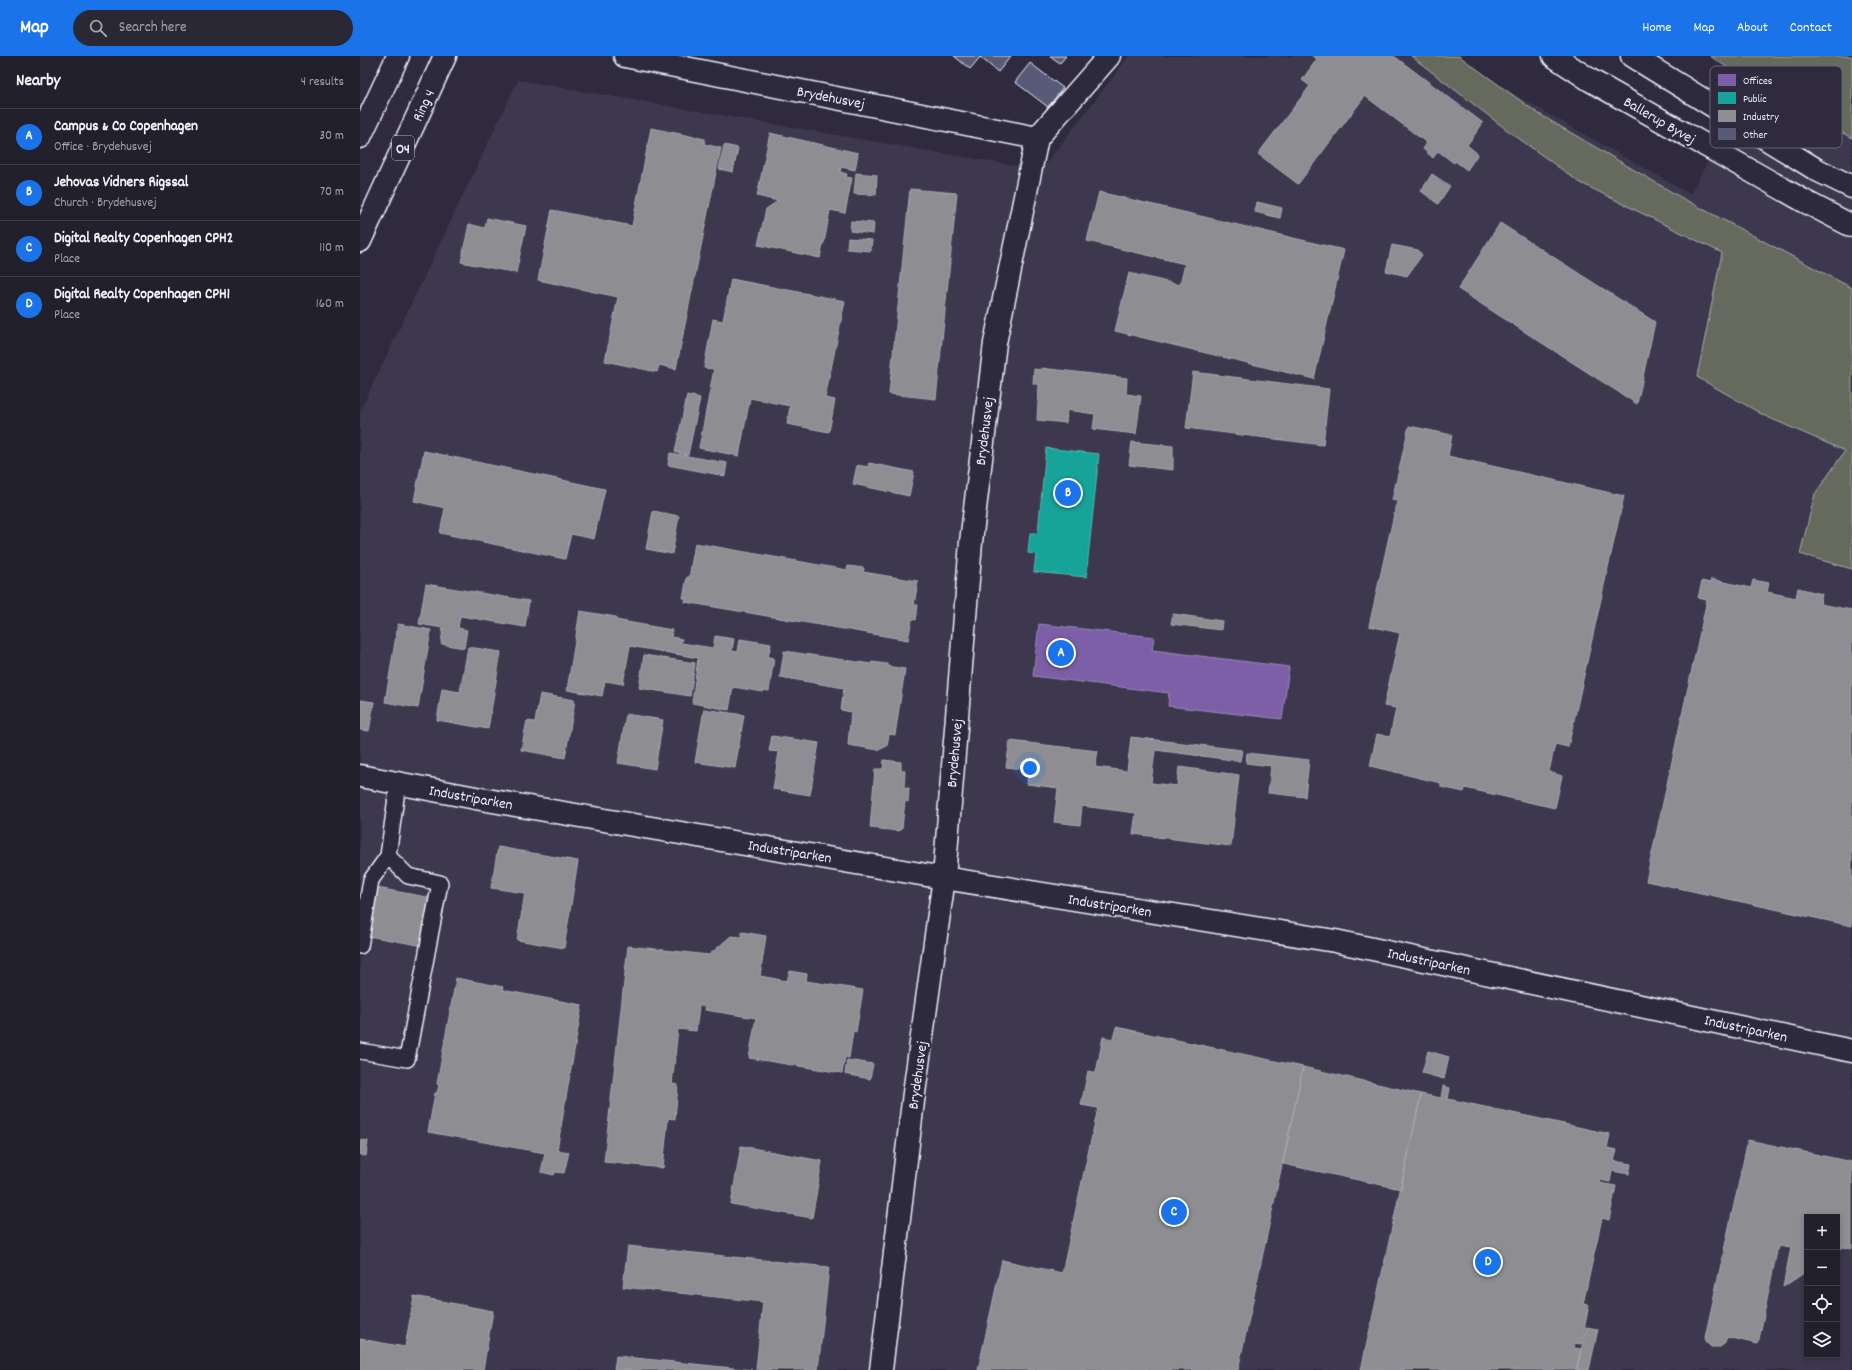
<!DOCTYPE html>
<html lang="en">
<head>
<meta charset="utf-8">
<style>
	:root { --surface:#23202e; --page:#2b2836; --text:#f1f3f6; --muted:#a3a3aa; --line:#403e4a; --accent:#1a73e8 }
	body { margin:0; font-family:Dekko,sans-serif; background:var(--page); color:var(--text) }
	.controls { position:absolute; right:12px; bottom:12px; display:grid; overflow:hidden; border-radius:0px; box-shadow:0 2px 6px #0003 }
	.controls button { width:36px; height:36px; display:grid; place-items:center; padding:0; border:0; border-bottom:1px solid var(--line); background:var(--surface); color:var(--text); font:20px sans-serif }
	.you { position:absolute; left:670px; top:712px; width:14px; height:14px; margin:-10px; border:3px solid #fff; border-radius:50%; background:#1a73e8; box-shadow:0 0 0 6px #1a73e833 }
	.badge { display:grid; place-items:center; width:26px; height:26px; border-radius:50%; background:var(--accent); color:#fff; font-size:13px; font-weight:700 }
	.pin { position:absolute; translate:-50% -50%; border:2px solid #fff; box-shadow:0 1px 4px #0006 }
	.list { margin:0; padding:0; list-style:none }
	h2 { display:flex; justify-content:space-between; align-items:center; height:52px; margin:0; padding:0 16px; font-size:17px }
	h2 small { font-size:13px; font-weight:400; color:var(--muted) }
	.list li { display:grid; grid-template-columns:26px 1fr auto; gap:12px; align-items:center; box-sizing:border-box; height:56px; padding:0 16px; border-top:1px solid var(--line) }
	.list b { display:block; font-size:15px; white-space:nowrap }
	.list p { margin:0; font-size:13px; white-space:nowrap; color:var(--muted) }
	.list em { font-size:13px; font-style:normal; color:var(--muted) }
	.icon { flex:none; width:22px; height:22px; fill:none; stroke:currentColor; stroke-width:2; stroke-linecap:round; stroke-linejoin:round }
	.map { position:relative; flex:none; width:1492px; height:1314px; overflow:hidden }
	header { display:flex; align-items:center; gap:24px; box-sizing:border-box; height:56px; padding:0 20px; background:var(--accent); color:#fff }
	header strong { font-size:19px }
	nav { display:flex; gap:22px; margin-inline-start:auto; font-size:14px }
	.search { width:280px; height:36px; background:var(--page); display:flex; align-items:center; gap:10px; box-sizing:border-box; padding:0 14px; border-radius:22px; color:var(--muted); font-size:15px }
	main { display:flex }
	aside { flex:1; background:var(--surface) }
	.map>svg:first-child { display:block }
</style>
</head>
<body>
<header>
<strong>Map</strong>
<div class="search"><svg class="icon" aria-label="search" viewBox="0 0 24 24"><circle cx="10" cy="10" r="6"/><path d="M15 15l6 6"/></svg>Search here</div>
<nav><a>Home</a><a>Map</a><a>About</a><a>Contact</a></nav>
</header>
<main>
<aside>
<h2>Nearby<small>4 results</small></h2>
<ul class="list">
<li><span class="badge">A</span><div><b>Campus &amp; Co Copenhagen</b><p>Office · Brydehusvej</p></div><em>30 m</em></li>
<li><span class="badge">B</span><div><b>Jehovas Vidners Rigssal</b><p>Church · Brydehusvej</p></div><em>70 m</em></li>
<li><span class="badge">C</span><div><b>Digital Realty Copenhagen CPH2</b><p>Place</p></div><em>110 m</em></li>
<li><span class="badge">D</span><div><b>Digital Realty Copenhagen CPH1</b><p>Place</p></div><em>160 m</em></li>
</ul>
</aside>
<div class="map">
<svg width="1492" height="1314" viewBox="0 0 1492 1314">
	<rect width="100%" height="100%" fill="#2f2a3d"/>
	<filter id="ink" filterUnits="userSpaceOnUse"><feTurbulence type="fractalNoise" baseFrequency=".025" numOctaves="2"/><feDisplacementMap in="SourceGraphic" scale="8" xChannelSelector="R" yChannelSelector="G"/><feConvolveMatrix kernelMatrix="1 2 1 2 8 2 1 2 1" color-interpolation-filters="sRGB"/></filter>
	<g filter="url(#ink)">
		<path fill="#3c384e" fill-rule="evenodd" d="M 769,0 L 1086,0 L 1330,138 L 1405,0 L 1492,0 L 1492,1314 L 0,1314 L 0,355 L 158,24 L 681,114 ZM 1447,1161 L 1477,1161 L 1477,1299 L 1447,1299 Z"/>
		<path fill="#666b5d" stroke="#a7aeaa" d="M 1051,0 L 1099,0 L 1179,58 L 1322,142 L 1492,232 L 1492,513 L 1440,498 L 1455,438 L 1485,395 L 1405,360 L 1337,321 L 1362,197 L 1219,126 L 1147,74 Z
			M 1350,0 L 1492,0 L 1492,82 L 1395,30 Z"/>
		<path fill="#7b5ea7" stroke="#9c8abf" d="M 679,568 L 794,581 L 792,594 L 929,611 L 922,663 L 808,650 L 809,637 L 673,620 Z"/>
		<path fill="#17a398" stroke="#56bab5" d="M 686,392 L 739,398 L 726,521 L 674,516 L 676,498 L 668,497 L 670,477 L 678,477 Z"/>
		<path fill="#8d8d92" stroke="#a8abb1" d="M 952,0 L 1034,0 L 1123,67 L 1107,89 L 1118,98 L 1107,114 L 1095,105 L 1094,107 L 1078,95 L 1073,102 L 1063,93 L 1067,87 L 1005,40 L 938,128 L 898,98 L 950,30 L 942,24 L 957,3 Z
			M 291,72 L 345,83 L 344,88 L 361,92 L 316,313 L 299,309 L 297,316 L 245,305 L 258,241 L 178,224 L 192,154 L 272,170 Z
			M 410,77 L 498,97 L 495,114 L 481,111 L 480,116 L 487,118 L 486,121 L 492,122 L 485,157 L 470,154 L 464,187 L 463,187 L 460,202 L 398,189 L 406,153 L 418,145 L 397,140 Z
			M 364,89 L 378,92 L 373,116 L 359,113 Z
			M 496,117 L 517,119 L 516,139 L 494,138 Z
			M 1072,118 L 1090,130 L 1078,148 L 1061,135 Z
			M 550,133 L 597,137 L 576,343 L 529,338 Z
			M 739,136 L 984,194 L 954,323 L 755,275 L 769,217 L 820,229 L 825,208 L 727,185 Z
			M 897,146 L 922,152 L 920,162 L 895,156 Z
			M 127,162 L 166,170 L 156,217 L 101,206 L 109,168 L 125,172 Z
			M 491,165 L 514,167 L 513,178 L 490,175 Z
			M 1140,167 L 1295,266 L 1277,348 L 1098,233 Z
			M 488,182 L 512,184 L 511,195 L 487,193 Z
			M 1032,189 L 1058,194 L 1062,199 L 1047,220 L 1026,215 Z
			M 371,223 L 485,245 L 465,342 L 475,344 L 469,376 L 427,368 L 430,350 L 390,342 L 379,400 L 339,392 L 354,313 L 344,312 L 353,263 L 363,265 Z
			M 681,312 L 767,322 L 766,338 L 781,340 L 776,378 L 733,373 L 735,358 L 707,354 L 706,367 L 677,364 L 679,328 L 673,328 L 674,313 L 681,314 Z
			M 833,316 L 969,333 L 963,389 L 826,372 Z
			M 327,339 L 340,342 L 328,399 L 315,396 Z
			M 1049,370 L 1092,379 L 1088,400 L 1264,440 L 1208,691 L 1195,688 L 1189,716 L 1202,720 L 1195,752 L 1105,732 L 1104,736 L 1081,731 L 1081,727 L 1010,710 L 1017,678 L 1030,681 L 1036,652 L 1024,650 L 1040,577 L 1009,570 L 1037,445 L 1032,444 Z
			M 772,386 L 813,390 L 813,414 L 769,409 Z
			M 64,395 L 245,433 L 234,483 L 211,478 L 205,503 L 80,477 L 85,452 L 54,445 Z
			M 310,397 L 367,407 L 365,420 L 308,409 Z
			M 509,407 L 554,416 L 549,440 L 493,428 L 497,409 L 508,411 Z
			M 293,455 L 319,460 L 312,498 L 286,493 Z
			M 335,487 L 487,514 L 488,510 L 504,512 L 503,516 L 558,525 L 554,549 L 558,549 L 556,564 L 552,563 L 548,584 L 325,546 L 326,542 L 323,542 L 327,521 L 329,522 Z
			M 1351,523 L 1391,532 L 1393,524 L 1409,527 L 1407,536 L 1436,542 L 1438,532 L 1462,538 L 1460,548 L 1492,554 L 1492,870 L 1286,825 L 1347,544 L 1338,542 L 1342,525 L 1350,527 Z
			M 66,528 L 169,545 L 165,571 L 100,560 L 98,572 L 107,574 L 104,592 L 81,588 L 83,572 L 59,568 Z
			M 220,555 L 256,561 L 256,564 L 312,574 L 311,581 L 322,583 L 321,587 L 353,592 L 355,580 L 374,583 L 372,595 L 378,596 L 380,583 L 411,588 L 408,601 L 414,602 L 409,635 L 403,634 L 403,636 L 373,631 L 369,654 L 332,647 L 338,602 L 270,590 L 263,628 L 245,625 L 242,640 L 207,634 Z
			M 813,558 L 862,565 L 861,574 L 811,568 Z
			M 38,568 L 71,574 L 58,652 L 25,646 Z
			M 108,591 L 141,596 L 128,673 L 77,664 L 82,633 L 100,636 Z
			M 424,595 L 511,608 L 512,606 L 527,608 L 527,610 L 545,613 L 535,679 L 529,678 L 527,690 L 519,694 L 488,689 L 491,656 L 481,654 L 484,632 L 420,621 Z
			M 284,599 L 335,607 L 330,640 L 279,632 Z
			M 180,638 L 215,644 L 205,702 L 161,694 L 167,665 L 175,666 Z
			M 0,644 L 14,646 L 9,675 L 0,674 Z
			M 344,653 L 384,659 L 375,712 L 335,706 Z
			M 266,658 L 303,664 L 295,713 L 258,707 Z
			M 412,680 L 459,687 L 450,739 L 413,733 L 419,696 L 409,695 Z
			M 771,681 L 882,694 L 880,705 L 795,694 L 791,727 L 817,730 L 819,711 L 879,719 L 871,790 L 773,778 L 776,757 L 722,750 L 720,769 L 694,766 L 698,732 L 667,728 L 668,714 L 646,711 L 650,685 L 738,695 L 735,711 L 767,715 Z
			M 887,697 L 949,704 L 945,741 L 908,737 L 911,710 L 886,707 Z
			M 524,704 L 541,706 L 541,714 L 545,715 L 544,732 L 549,732 L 548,746 L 545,745 L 542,772 L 539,775 L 510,772 L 515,713 L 523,713 Z
			M 138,791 L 218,805 L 204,892 L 157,884 L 165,837 L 131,832 Z
			M 17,832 L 72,842 L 64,890 L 8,880 Z
			M 382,876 L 406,880 L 400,920 L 427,925 L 430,915 L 447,918 L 446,925 L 503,934 L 496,976 L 493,975 L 489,1002 L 485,1001 L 482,1017 L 389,1002 L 396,962 L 345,954 L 346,950 L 339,950 L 336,975 L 318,973 L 312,1028 L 318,1029 L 315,1063 L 308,1062 L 303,1112 L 244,1106 L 268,890 L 349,899 L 371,880 L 381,881 Z
			M 96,922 L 143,931 L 142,934 L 222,949 L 197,1094 L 209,1096 L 204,1117 L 195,1116 L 194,1119 L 181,1116 L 185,1097 L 68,1076 L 75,1037 L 77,1037 L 79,1029 L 77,1028 Z
			M 756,971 L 943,1011 L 878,1314 L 618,1314 L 642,1204 L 702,1217 L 738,1052 L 721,1049 L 728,1015 L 736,1017 L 743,981 L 753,983 Z
			M 1068,995 L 1089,1001 L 1084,1023 L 1062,1017 Z
			M 487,1004 L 513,1008 L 510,1023 L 485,1018 Z
			M 943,1011 L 1061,1038 L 1041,1133 L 923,1108 Z
			M 1083,1030 L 1090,1032 L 1088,1043 L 1250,1078 L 1247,1092 L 1257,1094 L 1254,1105 L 1271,1108 L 1269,1118 L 1252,1115 L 1250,1126 L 1240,1124 L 1239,1127 L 1256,1130 L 1249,1164 L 1242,1162 L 1223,1248 L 1229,1249 L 1221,1288 L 1215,1287 L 1214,1292 L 1221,1293 L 1216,1314 L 1001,1314 L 1061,1038 L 1081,1042 Z
			M 0,1084 L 8,1085 L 6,1100 L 0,1099 Z
			M 1388,1084 L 1492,1106 L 1492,1193 L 1483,1191 L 1477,1195 L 1477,1161 L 1447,1161 L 1447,1215 L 1423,1231 L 1431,1192 L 1418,1190 L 1398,1288 L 1367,1281 L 1364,1288 L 1360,1291 L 1351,1291 L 1347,1287 L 1345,1282 L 1346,1277 Z
			M 381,1090 L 462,1105 L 452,1162 L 371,1148 Z
			M 268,1190 L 469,1211 L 458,1314 L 396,1314 L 403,1246 L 263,1231 Z
			M 54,1240 L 133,1255 L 123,1314 L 0,1314 L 0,1283 L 45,1291 Z
			M 1226,1271 L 1238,1273 L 1229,1314 L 1217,1314 Z
			M 256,1300 L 392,1314 L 254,1314 Z"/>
		<path fill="#595a77" stroke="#e8f1f8" d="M 594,0 L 651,0 L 638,16 L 620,1 L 610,13 Z
			M 690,0 L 706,0 L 700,7 Z
			M 670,7 L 703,32 L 688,51 L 655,26 Z"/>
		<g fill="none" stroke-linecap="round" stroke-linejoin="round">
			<g stroke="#e8f1f8" stroke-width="18">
				<path id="lane" d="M 0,890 L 11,824 L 28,800 L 38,727
					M 0,995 L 47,1003 L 80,827 L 48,820 L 28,800"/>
			</g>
			<g stroke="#e8f1f8" stroke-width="25">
				<path id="street" d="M 265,0 L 677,82
					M 521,1314 L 554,1037 L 584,822 L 611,486 L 635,287 L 677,82 L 749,0"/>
			</g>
			<g stroke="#e8f1f8" stroke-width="25">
				<path id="secondary" d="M 1194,0 L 1230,24 L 1444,145 L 1492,170
					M 1272,0 L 1457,114 L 1492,131
					M 0,720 L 121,743 L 584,822 L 975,885 L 1492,995"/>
			</g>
			<g stroke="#e8f1f8" stroke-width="25">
				<path id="primary" d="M 0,81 L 38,0
					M 0,185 L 85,0"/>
			</g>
			<use href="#lane" stroke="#2f2a3d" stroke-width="15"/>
			<use href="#street" stroke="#2f2a3d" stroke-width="22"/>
			<use href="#secondary" stroke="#2f2a3d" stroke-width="22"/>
			<use href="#primary" stroke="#2f2a3d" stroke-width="22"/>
		</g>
	</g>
	<g text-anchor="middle" stroke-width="4" stroke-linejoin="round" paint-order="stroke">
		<rect fill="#2f2a3d" stroke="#b0b5c0" stroke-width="1" x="32" y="80" width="22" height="24" rx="3"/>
		<g font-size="14" font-weight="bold" fill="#e8f1f8">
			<text x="43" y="97">O4</text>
		</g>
		<g font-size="15" fill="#e8f1f8" stroke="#2f2a3d">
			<text transform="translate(471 41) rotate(11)" y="5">Brydehusvej</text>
			<text transform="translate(63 49) rotate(-65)" y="5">Ring 4</text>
			<text transform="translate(1300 64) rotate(30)" y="5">Ballerup Byvej</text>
			<text transform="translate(624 375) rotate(-83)" y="5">Brydehusvej</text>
			<text transform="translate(594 697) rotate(-85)" y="5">Brydehusvej</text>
			<text transform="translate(111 741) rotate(10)" y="5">Industriparken</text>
			<text transform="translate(430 795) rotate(9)" y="5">Industriparken</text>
			<text transform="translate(750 849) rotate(9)" y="5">Industriparken</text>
			<text transform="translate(1069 905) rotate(12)" y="5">Industriparken</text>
			<text transform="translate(1386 972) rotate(12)" y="5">Industriparken</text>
			<text transform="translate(557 1019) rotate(-82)" y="5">Brydehusvej</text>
		</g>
	</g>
	<rect x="1350" y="10" width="132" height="82" rx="6" fill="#2f2a3d" stroke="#666675" stroke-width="1"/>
	<rect x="1358" y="18" width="18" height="12" fill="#7b5ea7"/>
	<rect x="1358" y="36" width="18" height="12" fill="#17a398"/>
	<rect x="1358" y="54" width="18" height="12" fill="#8d8d92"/>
	<rect x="1358" y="72" width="18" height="12" fill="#595a77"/>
	<g font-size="11" fill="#e8f1f8">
		<text x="1383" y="28">Offices</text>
		<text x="1383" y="46">Public</text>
		<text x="1383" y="64">Industry</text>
		<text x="1383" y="82">Other</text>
	</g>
</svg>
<div class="controls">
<button>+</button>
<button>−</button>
<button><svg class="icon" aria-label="locate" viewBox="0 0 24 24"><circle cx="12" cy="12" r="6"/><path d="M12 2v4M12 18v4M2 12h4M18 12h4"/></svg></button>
<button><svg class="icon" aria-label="layers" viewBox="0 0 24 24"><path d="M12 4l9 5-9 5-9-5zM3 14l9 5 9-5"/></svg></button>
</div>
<div class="you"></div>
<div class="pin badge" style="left:701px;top:597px">A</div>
<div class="pin badge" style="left:708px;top:437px">B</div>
<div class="pin badge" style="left:814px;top:1156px">C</div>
<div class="pin badge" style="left:1128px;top:1206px">D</div>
</div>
</main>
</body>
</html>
